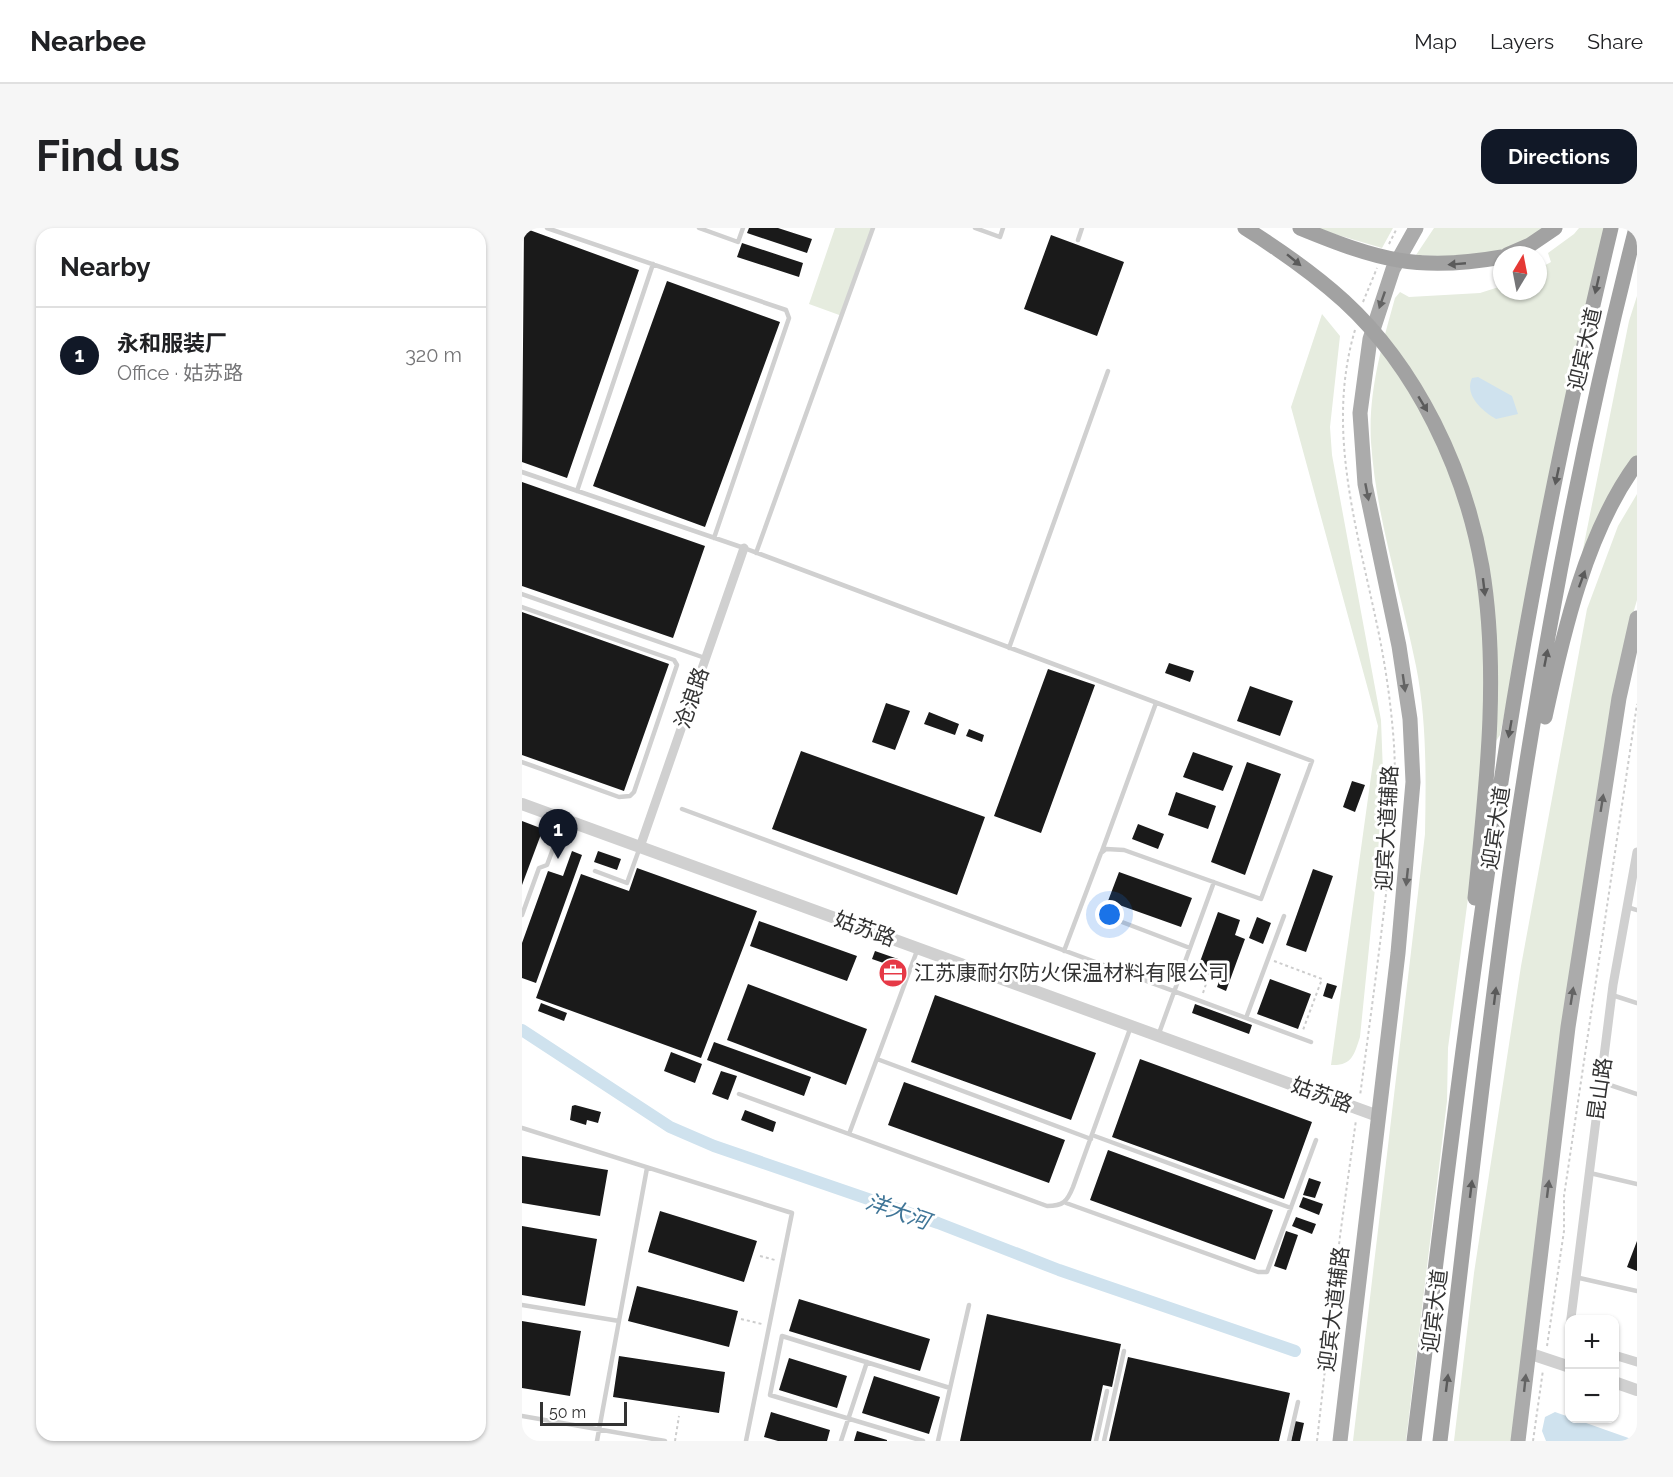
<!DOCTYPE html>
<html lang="en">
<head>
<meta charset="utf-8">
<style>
	:root { --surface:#fff; --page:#f6f6f6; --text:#202124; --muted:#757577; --line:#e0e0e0; --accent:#111827 }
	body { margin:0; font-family:Raleway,"Noto Sans SC",sans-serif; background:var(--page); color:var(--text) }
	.controls { position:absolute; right:18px; bottom:18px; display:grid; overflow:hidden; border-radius:12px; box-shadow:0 2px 4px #0004 }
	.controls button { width:54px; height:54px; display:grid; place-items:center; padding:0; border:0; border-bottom:2px solid var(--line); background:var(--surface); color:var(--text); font:30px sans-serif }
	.compass { position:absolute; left:971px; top:18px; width:54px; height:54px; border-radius:50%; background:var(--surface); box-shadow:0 2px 4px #0004; rotate:10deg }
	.scale { position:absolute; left:18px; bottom:15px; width:87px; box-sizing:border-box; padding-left:6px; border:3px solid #333; border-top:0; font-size:16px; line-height:21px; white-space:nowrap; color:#333; -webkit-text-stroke:4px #fff; paint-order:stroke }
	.you { position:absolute; left:588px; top:687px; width:21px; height:21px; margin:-15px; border:4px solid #fff; border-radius:50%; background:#1a73e8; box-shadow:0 0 0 9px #1a73e833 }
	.badge { display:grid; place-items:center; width:39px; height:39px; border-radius:50%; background:var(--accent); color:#fff; font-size:20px; font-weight:700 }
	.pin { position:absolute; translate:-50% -50px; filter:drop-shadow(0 2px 3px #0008) }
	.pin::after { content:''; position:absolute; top:32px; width:21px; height:18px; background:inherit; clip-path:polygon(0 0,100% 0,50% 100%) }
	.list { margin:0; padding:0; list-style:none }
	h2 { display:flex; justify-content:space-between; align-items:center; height:78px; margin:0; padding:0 24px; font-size:26px }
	h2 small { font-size:20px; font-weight:400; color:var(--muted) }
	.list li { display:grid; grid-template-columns:39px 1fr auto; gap:18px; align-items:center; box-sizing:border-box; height:96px; padding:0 24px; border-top:2px solid var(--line) }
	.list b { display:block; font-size:22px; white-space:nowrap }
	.list p { margin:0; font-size:20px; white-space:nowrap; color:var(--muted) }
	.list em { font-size:20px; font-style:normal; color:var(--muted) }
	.map { position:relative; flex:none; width:1115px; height:1213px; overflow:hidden; border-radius:18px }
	header { display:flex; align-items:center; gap:36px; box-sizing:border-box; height:84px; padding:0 30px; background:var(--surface); border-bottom:2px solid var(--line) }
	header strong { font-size:28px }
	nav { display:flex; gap:33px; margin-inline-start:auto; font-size:21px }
	.intro { display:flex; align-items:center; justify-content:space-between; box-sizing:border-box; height:144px; padding:0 36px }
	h1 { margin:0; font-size:42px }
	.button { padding:15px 27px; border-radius:18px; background:var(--accent); color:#fff; font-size:21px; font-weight:700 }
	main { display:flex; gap:36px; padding:0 36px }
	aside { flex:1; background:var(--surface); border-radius:18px; box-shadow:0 2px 4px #0004 }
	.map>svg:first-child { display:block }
</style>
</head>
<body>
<header>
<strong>Nearbee</strong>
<nav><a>Map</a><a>Layers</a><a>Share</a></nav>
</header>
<div class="intro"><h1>Find us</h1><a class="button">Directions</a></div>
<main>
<aside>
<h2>Nearby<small></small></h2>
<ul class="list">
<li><span class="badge">1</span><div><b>永和服装厂</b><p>Office · 姑苏路</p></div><em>320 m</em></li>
</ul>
</aside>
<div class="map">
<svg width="1115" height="1213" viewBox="0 0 1115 1213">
	<rect width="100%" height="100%" fill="#fff"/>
	<path fill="#e6ecdf" d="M 313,0 L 350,0 L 320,88 L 287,76 Z
		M 792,0 L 871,0 L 860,20 Z
		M 912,0 L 1022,0 C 986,29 939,30 894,27 Z
		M 1057,0 L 1083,0 L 978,507 L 961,532 L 957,588 L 926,820 L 925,873 L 884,1213 L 831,1213 L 903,606 C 904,551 905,493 894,438 C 879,363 854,290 849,214 C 846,164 860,117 873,70 L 878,64 L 887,69 L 958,65 L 980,58 L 980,63 L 1016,63 L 1016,41 L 1029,34 L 1026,25 L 1052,6 Z
		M 1115,68 L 1115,229 L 1059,331 L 1107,93 Z
		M 800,86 L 818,108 L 808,199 L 810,227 L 859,492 L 862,571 L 838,809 C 832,827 830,838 809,837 L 856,498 L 769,179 Z
		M 1115,266 L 1115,372 L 1110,389 L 990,1213 L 932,1213 L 952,1045 L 999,738 L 1065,381 L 1096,298 Z"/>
	<path fill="#cfe2ee" d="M 956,149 L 990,168 L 996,186 L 974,191 C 960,183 942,167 950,150 Z
		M 1033,1184 L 1115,1213 L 1024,1213 L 1020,1203 L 1023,1189 Z"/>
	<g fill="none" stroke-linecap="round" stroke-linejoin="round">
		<path stroke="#cfe2ee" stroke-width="12" d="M 0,802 L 148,899 L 192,918 L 416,995 L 537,1042 L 773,1123"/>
	</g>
	<path fill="#1a1a1a" d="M 2,0 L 117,42 L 45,250 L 0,234 Z
		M 227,0 L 256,0 L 290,11 L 285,25 L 225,5 Z
		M 529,7 L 602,34 L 575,108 L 502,81 Z
		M 220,15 L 281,35 L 277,49 L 215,29 Z
		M 145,53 L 258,94 L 183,299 L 71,258 Z
		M 0,254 L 183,318 L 151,410 L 0,358 Z
		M 0,384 L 147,436 L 102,563 L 0,527 Z
		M 647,435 L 672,443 L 668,454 L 643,445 Z
		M 526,441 L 573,457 L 519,605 L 472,588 Z
		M 728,458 L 771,473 L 758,508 L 715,493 Z
		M 364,475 L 388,483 L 373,522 L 350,514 Z
		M 407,484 L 437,496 L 433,507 L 402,496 Z
		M 447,501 L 462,507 L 460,514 L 444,508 Z
		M 279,523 L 463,589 L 435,667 L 250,601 Z
		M 671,524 L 711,538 L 701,563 L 661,549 Z
		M 725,534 L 759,546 L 723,647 L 689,634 Z
		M 830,553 L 843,557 L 833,584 L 821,579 Z
		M 654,564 L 694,578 L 686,601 L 646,587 Z
		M 0,593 L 21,601 L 0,657 Z
		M 616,596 L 642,606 L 636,621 L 610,611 Z
		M 50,623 L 60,627 L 14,755 L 0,750 L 0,715 L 26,643 L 41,648 Z
		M 76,623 L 99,631 L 95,642 L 72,634 Z
		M 115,640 L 235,683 L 179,830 L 14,770 L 59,646 L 107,663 Z
		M 791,641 L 811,648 L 784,724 L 764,717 Z
		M 597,644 L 670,670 L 659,699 L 586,673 Z
		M 696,684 L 718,692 L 713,707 L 723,711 L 704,763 L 695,759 L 698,751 L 675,742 Z
		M 735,689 L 749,695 L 741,716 L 727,710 Z
		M 237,693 L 335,728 L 325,753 L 228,718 Z
		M 353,723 L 376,731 L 373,739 L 350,731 Z
		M 748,751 L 789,766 L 776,801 L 735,786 Z
		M 805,755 L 815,758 L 810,771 L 801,768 Z
		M 226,756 L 345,801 L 324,857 L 205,812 Z
		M 413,767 L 574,825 L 549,892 L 389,834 Z
		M 19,775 L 45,785 L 42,793 L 16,783 Z
		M 673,776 L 730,797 L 727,806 L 670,785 Z
		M 192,814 L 289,849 L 282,868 L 185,832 Z
		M 149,824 L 180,836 L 173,855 L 142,843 Z
		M 618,831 L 790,894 L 762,971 L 590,909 Z
		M 199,843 L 215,848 L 206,872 L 190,866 Z
		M 382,854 L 543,912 L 527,955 L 366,897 Z
		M 53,877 L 79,884 L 76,895 L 65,892 L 64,897 L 48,892 L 50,878 Z
		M 223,882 L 254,894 L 251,904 L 219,892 Z
		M 586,922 L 751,982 L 733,1032 L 568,972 Z
		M 0,928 L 86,942 L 78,988 L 0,975 Z
		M 787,950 L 799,954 L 793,970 L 781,967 Z
		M 781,969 L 801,976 L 797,987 L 777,979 Z
		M 138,983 L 235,1013 L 222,1054 L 126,1024 Z
		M 774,989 L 794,996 L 790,1006 L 770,998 Z
		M 0,998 L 75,1011 L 63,1078 L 0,1067 Z
		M 764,1003 L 776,1007 L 764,1042 L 752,1038 Z
		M 1115,1013 L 1115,1043 L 1105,1039 Z
		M 115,1058 L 216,1083 L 207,1119 L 106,1093 Z
		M 277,1071 L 408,1111 L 398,1143 L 267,1103 Z
		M 465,1086 L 599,1116 L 590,1159 L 581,1157 L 569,1213 L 438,1213 Z
		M 0,1093 L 59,1103 L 48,1168 L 0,1160 Z
		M 97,1128 L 203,1144 L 197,1185 L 91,1169 Z
		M 606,1129 L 768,1165 L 757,1213 L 587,1213 Z
		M 267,1130 L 325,1148 L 315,1180 L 257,1162 Z
		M 352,1148 L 418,1169 L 407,1206 L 340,1185 Z
		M 249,1184 L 308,1202 L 305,1213 L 256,1213 L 242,1209 Z
		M 773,1193 L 782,1195 L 778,1213 L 769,1213 Z
		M 335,1203 L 365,1212 L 365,1213 L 332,1213 Z"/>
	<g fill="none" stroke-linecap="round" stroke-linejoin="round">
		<path stroke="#cdcdcd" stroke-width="2" stroke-dasharray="3 3" stroke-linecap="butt" d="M 867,16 L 875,0
			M 841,74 L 855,40
			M 833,102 C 805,196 832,290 852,383 C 862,427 869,473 872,517 C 875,567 869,617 864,666 C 856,734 847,801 838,868
			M 752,733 L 800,751 L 781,802
			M 681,765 L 686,750
			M 238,1028 L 253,1032
			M 219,1091 L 240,1096
			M 1025,1118 L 1042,1003 L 1042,968 L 1115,476
			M 153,1213 L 157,1188
			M 795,1213 L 818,1008 L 834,892
			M 1011,1213 L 1021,1142"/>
		<path stroke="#d0d0d0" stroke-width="4.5" d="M 25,0 L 264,82 L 267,90 L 192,310
			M 177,0 L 216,14 L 221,0
			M 453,0 L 478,9 L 481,0
			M 556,12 L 560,0
			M 0,244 L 222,320 L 790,533 L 739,671 L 602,622 L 584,621 L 579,625 L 542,723
			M 55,263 L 131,36
			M 234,325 L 351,0
			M 0,366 L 183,430
			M 0,379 L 152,432 L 155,437 L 112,564 L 108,568 L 97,569 L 0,534
			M 487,420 L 586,143
			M 160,581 L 789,814
			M 580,623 L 634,475
			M 73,643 L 105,655 L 118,619
			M 1105,679 L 1115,682
			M 579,686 L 668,720
			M 0,687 L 17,640 L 25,637 L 41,594
			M 1090,767 L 1115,775
			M 724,790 L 762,688
			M 636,808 L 692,654
			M 355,831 L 569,911
			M 1079,854 L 1115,866
			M 217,866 L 327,906 L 396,720
			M 0,900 L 270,985 L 224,1213
			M 327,906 L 525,978 C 541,978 545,974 551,959 L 608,801
			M 570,907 L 769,980
			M 1068,945 L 1115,956
			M 544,975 L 736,1044 L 745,1044 L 794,912
			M 1053,1049 L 1115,1063
			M 0,1077 L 97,1093
			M 0,1188 L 143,1213
			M 75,1213 L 125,940
			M 319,1213 L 345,1134
			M 401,1213 L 248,1167 L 260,1108 L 428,1160
			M 416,1213 L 447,1077
			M 574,1213 L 585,1163
			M 582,1213 L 602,1123
			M 767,1213 L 776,1174"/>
		<path stroke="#d0d0d0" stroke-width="9" d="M 118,619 L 222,320
			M 1048,1098 L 1091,757 L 1115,624
			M 1092,1127 L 1115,1134"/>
		<path stroke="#d0d0d0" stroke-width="12" d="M 0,576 L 856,888
			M 1006,1125 L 1048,1139
			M 1092,1154 L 1115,1162"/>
		<path stroke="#ababab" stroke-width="15" d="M 818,1213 L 876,725 L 891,554 L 888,491 L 877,418 L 843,256 L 838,185 L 848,111 L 871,41 L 894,0
			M 996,1213 L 1046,799 L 1097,470 L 1115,390"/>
		<path stroke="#a2a2a2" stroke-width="15" d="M 723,0 C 758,22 791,45 822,73 C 895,140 943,242 960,339 C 978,447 964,561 953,670
			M 778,0 C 856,32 896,44 980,29
			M 985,27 L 1008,17 L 1033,0
			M 1023,489 C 1041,406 1064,304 1115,235
			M 892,1213 C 921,978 949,743 986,509 C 1013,338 1049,168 1089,0
			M 918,1213 C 942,1019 962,824 990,630 C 1021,419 1061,207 1114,0"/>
	</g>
	<defs><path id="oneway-solid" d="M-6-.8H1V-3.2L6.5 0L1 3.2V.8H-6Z" transform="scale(1.5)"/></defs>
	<g fill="#5a5a5a">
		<use href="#oneway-solid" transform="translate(772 32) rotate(39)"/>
		<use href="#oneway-solid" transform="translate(935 36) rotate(175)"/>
		<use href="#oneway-solid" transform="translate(1075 57) rotate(103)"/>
		<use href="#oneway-solid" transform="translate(901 176) rotate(59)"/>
		<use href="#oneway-solid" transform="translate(1035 248) rotate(102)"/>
		<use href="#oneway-solid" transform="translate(1060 351) rotate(-70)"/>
		<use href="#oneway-solid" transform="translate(962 359) rotate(83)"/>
		<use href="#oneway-solid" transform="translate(1024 430) rotate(-79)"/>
		<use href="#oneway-solid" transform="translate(988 501) rotate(100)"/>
		<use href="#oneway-solid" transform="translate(973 768) rotate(-83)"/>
		<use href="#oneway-solid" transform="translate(949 961) rotate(-83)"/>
		<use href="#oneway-solid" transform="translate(925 1155) rotate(-83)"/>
	</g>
	<g fill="#636363">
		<use href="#oneway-solid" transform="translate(860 72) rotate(109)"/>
		<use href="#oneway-solid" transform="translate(845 264) rotate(79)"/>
		<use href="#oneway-solid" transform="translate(882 455) rotate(82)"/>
		<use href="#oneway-solid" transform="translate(1080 575) rotate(-81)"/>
		<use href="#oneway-solid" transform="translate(885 649) rotate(96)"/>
		<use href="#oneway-solid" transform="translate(1050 768) rotate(-81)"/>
		<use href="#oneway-solid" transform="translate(1026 961) rotate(-83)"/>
		<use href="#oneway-solid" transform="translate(1003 1155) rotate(-84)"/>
	</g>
	<defs>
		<g id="office-disc" transform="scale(1.5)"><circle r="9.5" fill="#e63946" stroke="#fff"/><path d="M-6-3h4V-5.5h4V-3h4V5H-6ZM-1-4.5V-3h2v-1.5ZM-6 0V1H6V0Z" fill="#fff"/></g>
	</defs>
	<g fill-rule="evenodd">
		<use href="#office-disc" x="371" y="745"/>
	</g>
	<g text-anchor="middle" stroke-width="6" stroke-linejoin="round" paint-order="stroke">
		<g font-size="21" fill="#333" stroke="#fff">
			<text transform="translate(1063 121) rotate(-77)" y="7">迎宾大道</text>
			<text transform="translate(170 470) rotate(-71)" y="7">沧浪路</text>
			<text transform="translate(865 600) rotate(-87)" y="7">迎宾大道辅路</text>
			<text transform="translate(974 600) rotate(-81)" y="7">迎宾大道</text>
			<text transform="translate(343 701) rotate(20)" y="7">姑苏路</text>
			<text transform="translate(1078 861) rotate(-82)" y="7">昆山路</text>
			<text transform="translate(800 867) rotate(20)" y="7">姑苏路</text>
			<text transform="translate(812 1081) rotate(-83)" y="7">迎宾大道辅路</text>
			<text transform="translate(913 1083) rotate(-83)" y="7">迎宾大道</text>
		</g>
		<g font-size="21" fill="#333" stroke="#fff" text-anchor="start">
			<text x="392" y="752">江苏康耐尔防火保温材料有限公司</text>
		</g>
		<g font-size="22" font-style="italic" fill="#3f7597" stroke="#fff">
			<text transform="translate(376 983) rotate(19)" y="8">洋大河</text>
		</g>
	</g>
</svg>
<div class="controls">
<button>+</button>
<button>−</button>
</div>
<svg class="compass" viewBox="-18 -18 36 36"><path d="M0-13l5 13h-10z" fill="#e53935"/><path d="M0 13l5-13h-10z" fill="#757577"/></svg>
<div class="scale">50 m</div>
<div class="you"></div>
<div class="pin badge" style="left:36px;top:631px">1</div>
</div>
</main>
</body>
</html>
